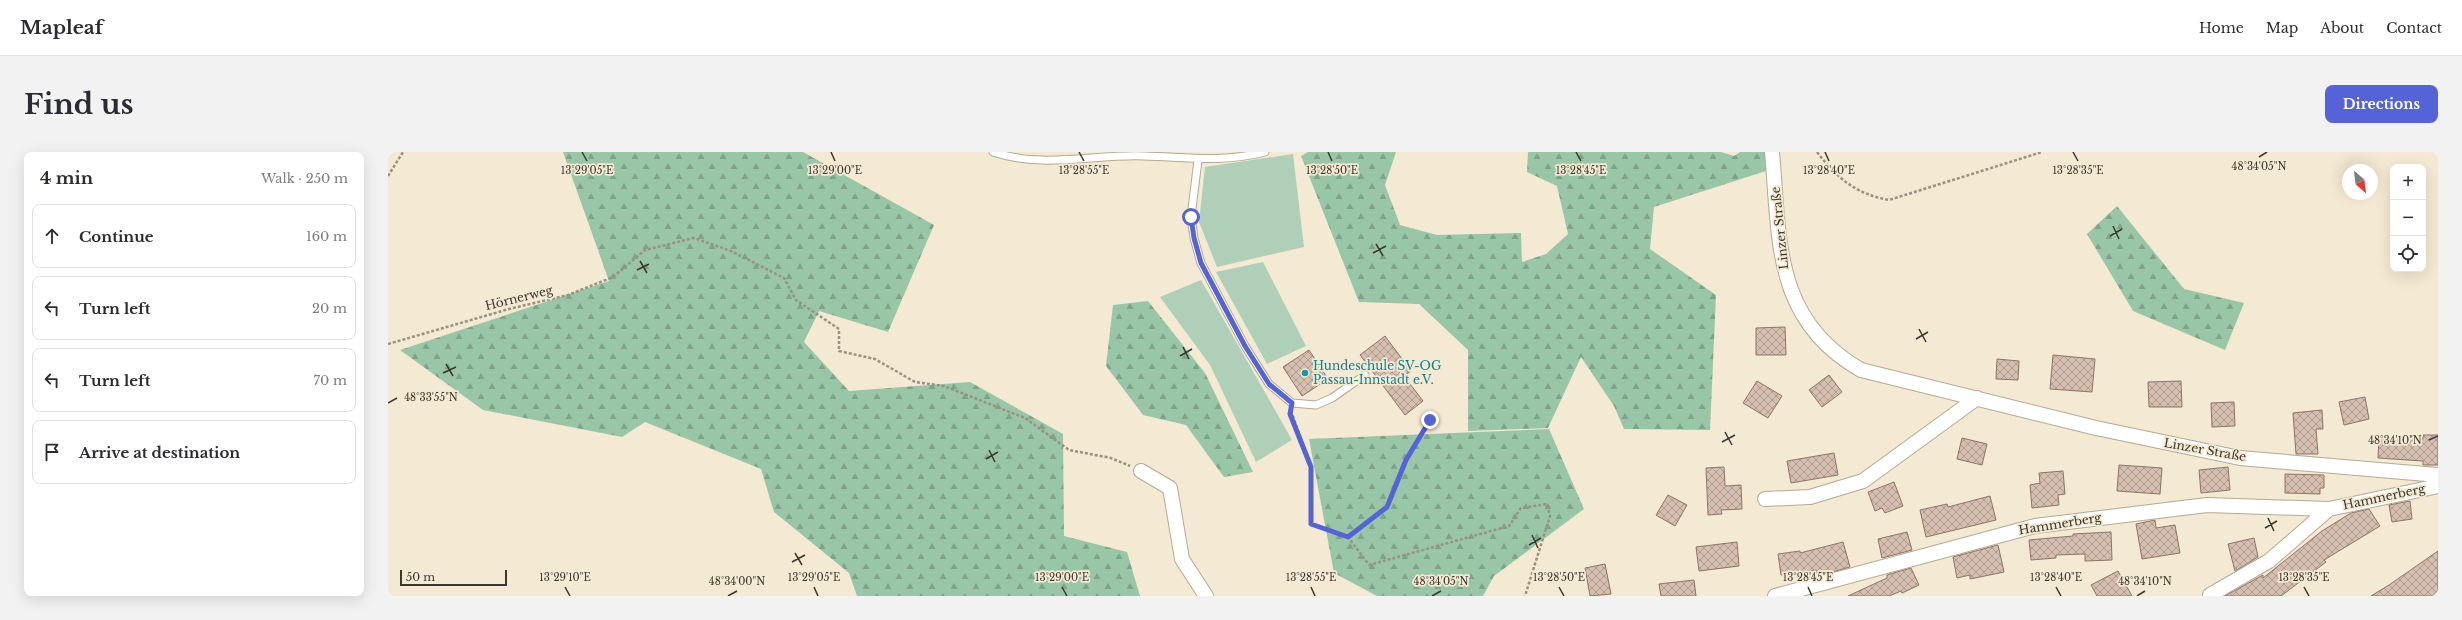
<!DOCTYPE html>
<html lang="en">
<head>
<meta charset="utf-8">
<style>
	:root { --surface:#fff; --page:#f2f2f3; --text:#2b2b33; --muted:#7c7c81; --line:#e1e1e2; --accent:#5662d8 }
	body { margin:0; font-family:"Libre Baskerville",serif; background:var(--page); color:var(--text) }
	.controls { position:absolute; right:12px; top:12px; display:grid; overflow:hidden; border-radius:8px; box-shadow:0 4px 16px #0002 }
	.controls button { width:36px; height:36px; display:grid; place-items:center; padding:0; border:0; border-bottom:1px solid var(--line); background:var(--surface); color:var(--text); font:20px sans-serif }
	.compass { position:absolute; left:1954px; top:12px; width:36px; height:36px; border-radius:50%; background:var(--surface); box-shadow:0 4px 16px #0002; rotate:152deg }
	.scale { position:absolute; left:12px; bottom:10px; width:107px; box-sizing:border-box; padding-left:4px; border:2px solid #3b372e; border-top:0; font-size:11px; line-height:14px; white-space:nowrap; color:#3b372e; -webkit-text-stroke:3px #f4e9d2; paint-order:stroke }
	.stop { position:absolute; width:12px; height:12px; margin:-9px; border:3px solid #5662d8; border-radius:50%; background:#fff }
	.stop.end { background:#5662d8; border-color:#fff; box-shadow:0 1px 4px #0008 }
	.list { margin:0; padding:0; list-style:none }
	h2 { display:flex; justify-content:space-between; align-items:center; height:52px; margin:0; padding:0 16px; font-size:17px }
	h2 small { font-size:13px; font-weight:400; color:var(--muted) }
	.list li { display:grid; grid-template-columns:26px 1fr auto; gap:12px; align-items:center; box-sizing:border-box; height:64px; margin:0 8px 8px; padding:0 8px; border:1px solid var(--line); border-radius:8px }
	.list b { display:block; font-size:15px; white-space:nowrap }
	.list em { font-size:13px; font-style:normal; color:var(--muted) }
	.icon { flex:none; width:22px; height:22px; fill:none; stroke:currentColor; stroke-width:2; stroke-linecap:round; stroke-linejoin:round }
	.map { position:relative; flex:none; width:2050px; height:444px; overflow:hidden; border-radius:8px }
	header { display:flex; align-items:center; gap:24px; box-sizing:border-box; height:56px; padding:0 20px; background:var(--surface); border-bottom:1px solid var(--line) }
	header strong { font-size:19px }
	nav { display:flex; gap:22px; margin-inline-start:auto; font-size:14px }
	.intro { display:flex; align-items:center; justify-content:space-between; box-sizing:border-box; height:96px; padding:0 24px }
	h1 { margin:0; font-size:28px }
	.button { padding:10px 18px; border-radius:8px; background:var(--accent); color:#fff; font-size:14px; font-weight:700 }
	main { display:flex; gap:24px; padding:0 24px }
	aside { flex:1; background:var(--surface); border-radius:8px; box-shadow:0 4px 16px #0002 }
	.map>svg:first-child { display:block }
</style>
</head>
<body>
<header>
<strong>Mapleaf</strong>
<nav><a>Home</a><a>Map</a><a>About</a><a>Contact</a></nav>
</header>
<div class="intro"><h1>Find us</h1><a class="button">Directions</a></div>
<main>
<aside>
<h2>4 min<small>Walk · 250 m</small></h2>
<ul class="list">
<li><svg class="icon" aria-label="ahead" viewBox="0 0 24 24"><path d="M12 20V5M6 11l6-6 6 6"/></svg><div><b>Continue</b></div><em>160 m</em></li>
<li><svg class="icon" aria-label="left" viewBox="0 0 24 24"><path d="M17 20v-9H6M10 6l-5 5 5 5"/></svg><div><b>Turn left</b></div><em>20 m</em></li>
<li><svg class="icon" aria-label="left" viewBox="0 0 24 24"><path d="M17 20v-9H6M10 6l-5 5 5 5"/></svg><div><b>Turn left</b></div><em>70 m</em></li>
<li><svg class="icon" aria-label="arrive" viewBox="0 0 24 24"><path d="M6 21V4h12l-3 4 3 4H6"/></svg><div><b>Arrive at destination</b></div></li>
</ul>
</aside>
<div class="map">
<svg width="2050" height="444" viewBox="0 0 2050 444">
	<defs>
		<pattern id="forest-firs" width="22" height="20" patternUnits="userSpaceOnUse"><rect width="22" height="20" fill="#9ac6a8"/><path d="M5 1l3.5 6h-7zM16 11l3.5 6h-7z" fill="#7fa289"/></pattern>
		<pattern id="building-cross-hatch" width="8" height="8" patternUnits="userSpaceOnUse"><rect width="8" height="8" fill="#d6bfb1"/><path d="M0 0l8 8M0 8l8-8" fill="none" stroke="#af9c90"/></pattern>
	</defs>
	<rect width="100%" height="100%" fill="#f4e9d2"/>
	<path fill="#b0cfb9" d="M 905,2 L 916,95 L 829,115 L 811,70 L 817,15 Z
		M 875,110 L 918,194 L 879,212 L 828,120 Z
		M 813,128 L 904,288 L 868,310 L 822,213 L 772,145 Z"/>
	<path fill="url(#forest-firs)" d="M 175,0 L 415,0 L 546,73 L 500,180 L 431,159 L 416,190 L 461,239 L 582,230 L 675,282 L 676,384 L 739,400 L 752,444 L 469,444 L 461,421 L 386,360 L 373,317 L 257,270 L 234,285 L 95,258 L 12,198 L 221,129 Z
		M 920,0 L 1008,0 L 997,33 L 1012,73 L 1049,83 L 1133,81 L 1134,110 L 1158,102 L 1180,82 L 1169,34 L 1139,20 L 1140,0 L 1333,0 L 1346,4 L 1352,0 L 1379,0 L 1381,18 L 1266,55 L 1262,97 L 1328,143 L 1322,278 L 1236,277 L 1226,254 L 1193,205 L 1160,276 L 1080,279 L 1080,198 L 1031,152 L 971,150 L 913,4 Z
		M 1729,54 L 1796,137 L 1856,151 L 1837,198 L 1745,159 L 1699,82 Z
		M 760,149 L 817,221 L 865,320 L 836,325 L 798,273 L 755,263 L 718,214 L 725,153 Z
		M 1161,277 L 1196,357 L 1106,424 L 1095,444 L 989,444 L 946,421 L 921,287 Z"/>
	<path fill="url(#building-cross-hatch)" stroke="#8a7568" d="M 1397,175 L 1398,203 L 1368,203 L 1368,176 Z
		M 997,184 L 1023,219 L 1016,224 L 1035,249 L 1017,263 L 972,203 Z
		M 921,198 L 940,227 L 914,244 L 895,215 Z
		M 1665,203 L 1707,207 L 1704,240 L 1662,237 Z
		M 1609,207 L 1631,209 L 1630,228 L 1608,227 Z
		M 1441,223 L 1454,240 L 1434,255 L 1421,238 Z
		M 1369,229 L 1394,244 L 1380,266 L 1355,251 Z
		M 1793,229 L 1794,255 L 1761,255 L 1760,230 Z
		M 1977,245 L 1981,267 L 1956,273 L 1951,250 Z
		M 1846,250 L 1847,274 L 1824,275 L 1823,251 Z
		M 1934,258 L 1935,277 L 1928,277 L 1930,302 L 1908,302 L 1905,261 Z
		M 2035,283 L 2050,283 L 2050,313 L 2035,313 L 2035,309 L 1990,306 L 1991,285 L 2035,287 Z
		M 1574,286 L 1599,292 L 1594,313 L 1569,307 Z
		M 1446,301 L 1450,323 L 1403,331 L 1399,309 Z
		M 1731,313 L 1774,316 L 1772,342 L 1729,339 Z
		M 1336,315 L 1337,334 L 1353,333 L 1354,357 L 1333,358 L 1334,362 L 1320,363 L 1318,316 Z
		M 1840,315 L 1842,338 L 1813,341 L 1811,318 Z
		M 1675,319 L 1677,342 L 1670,343 L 1671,353 L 1644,356 L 1642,333 L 1652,331 L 1651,321 Z
		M 1897,322 L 1936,323 L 1936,336 L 1932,336 L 1932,342 L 1897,341 Z
		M 1506,330 L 1515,354 L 1497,361 L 1494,356 L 1487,359 L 1480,340 Z
		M 1280,343 L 1299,353 L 1287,374 L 1268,363 Z
		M 1602,344 L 1608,368 L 1538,385 L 1532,358 L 1559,352 L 1560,355 Z
		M 2022,349 L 2024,367 L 2004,370 L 2001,353 Z
		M 1981,357 L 1992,374 L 1936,408 L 1938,410 L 1893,444 L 1837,444 L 1875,423 L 1875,426 L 1934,379 L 1963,361 Z
		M 1767,368 L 1768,376 L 1787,373 L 1792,401 L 1754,407 L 1748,372 Z
		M 1519,380 L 1524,398 L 1494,406 L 1490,387 Z
		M 1723,380 L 1724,408 L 1697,409 L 1697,402 L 1668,403 L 1668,406 L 1643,408 L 1641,388 L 1685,384 L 1685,382 Z
		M 1866,386 L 1870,405 L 1847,419 L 1840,392 Z
		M 1349,390 L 1351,414 L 1311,419 L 1308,395 Z
		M 1455,390 L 1462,415 L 1430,424 L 1428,418 L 1393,423 L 1390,402 L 1412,399 L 1412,401 Z
		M 1610,393 L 1616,420 L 1582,427 L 1582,423 L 1569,426 L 1565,405 Z
		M 2050,399 L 2050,444 L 1983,444 L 2001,433 Z
		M 1217,412 L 1223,442 L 1202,444 L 1197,416 Z
		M 1523,416 L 1531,433 L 1514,441 L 1513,439 L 1501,444 L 1460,444 L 1499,426 L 1499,423 L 1502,422 Z
		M 1730,419 L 1744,444 L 1709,444 L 1703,433 Z
		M 1306,428 L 1308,444 L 1273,444 L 1271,432 Z"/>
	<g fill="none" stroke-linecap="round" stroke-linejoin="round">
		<g stroke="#b4aa94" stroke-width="9">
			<path id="lane" d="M 605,0 C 655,17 705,2 756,4 C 799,5 833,11 877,0
				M 810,8 L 803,65 L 806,86 L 813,111 L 857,194 L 881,232 L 904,251 L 928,253 L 944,246 L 977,223"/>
		</g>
		<g stroke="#b4aa94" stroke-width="16">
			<path id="street" d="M 1384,0 C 1392,88 1385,168 1473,218 L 1708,276 L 1852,306 L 2050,323
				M 753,319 L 782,336 L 794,407 L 818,444
				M 1377,347 L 1422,345 L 1475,329 L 1589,246
				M 1822,443 L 1881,409 L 1941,357
				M 1387,444 L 1647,374 L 1819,353 L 1941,357 L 2050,334"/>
		</g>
		<path stroke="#999181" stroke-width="2.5" stroke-dasharray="3 2" stroke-linecap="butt" d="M 1429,0 C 1450,27 1468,42 1501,48 L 1654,0
			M 0,24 L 15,0
			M 0,192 L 121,157 L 180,143 L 225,125 L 257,98 L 306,86 L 343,99 L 396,126 L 408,148 L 451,177 L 451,199 L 487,207 L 527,230 L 556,234 L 637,266 L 681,298 L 723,306 L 742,314
			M 903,259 L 923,315 L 923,372 L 960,385 L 981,413 L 1121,374 L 1133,356 L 1159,352 L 1162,364 L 1137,444
			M 960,385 L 999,355 L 1018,308 L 1042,268"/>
		<use href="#lane" stroke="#fff" stroke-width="7"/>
		<use href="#street" stroke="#fff" stroke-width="14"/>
	</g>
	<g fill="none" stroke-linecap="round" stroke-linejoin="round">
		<path stroke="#5662d8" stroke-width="5" d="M 803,65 L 806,86 L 813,111 L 857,194 L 881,232 L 904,251 L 902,262 L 923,315 L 923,372 L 960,385 L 999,355 L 1018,308 L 1042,268"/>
	</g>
	<path fill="none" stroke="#3b372e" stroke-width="1.5" d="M 194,0 L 199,9M 443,0 L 447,9M 691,0 L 696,9M 940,0 L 944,9M 1188,0 L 1193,9M 1437,0 L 1441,9M 1685,0 L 1690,9M 1871,5 L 1879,0M 1725,74 L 1731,87M 1722,84 L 1734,77M 988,92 L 995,104M 985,101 L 998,94M 252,109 L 259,121M 249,118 L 261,112M 1531,177 L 1538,190M 1528,187 L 1540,180M 795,195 L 801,207M 792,204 L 804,197M 58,212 L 65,224M 55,221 L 68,215M 0,251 L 9,246M 1337,280 L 1344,293M 2041,288 L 2050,284M 1334,290 L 1347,283M 601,298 L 607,310M 598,307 L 610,300M 1880,366 L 1886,379M 1877,376 L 1889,369M 1144,383 L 1150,396M 1141,393 L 1153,386M 407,401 L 414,413M 404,410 L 417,403M 177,435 L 182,444M 426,435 L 430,444M 674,435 L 679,444M 923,435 L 927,444M 1171,435 L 1176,444M 1420,435 L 1424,444M 1668,435 L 1673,444M 1916,435 L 1921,444M 340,444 L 349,439M 1044,444 L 1053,439M 1749,444 L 1757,439"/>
	<circle fill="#0f9aa8" stroke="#f4e9d2" stroke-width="1.5" cx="917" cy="221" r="4"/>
	<g text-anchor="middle" stroke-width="3.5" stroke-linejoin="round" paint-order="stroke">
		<g font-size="12" fill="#3b372e" stroke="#f4e9d2">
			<text transform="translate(1392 76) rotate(-96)" y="4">Linzer Straße</text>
			<text transform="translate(131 146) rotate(-14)" y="4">Hörnerweg</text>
			<text transform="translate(1817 298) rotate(10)" y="4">Linzer Straße</text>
			<text transform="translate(1996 345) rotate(-12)" y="4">Hammerberg</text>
			<text transform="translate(1672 372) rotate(-9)" y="4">Hammerberg</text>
		</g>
		<g font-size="12" fill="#0d838f" stroke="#f4e9d2" text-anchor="start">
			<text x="925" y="218">Hundeschule SV-OG<tspan x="925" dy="14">Passau-Innstadt e.V.</tspan></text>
		</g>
	</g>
	<g font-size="10" text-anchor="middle" fill="#3b372e" stroke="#f4e9d2" stroke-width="3.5" stroke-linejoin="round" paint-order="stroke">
		<text x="1871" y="18">48°34'05"N</text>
		<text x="199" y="22">13°29'05"E</text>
		<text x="447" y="22">13°29'00"E</text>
		<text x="696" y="22">13°28'55"E</text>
		<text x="944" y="22">13°28'50"E</text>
		<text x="1193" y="22">13°28'45"E</text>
		<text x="1441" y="22">13°28'40"E</text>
		<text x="1690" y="22">13°28'35"E</text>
		<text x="43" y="249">48°33'55"N</text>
		<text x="2007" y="292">48°34'10"N</text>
		<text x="177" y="429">13°29'10"E</text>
		<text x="426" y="429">13°29'05"E</text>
		<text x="674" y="429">13°29'00"E</text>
		<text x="923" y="429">13°28'55"E</text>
		<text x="1171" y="429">13°28'50"E</text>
		<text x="1420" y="429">13°28'45"E</text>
		<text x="1668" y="429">13°28'40"E</text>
		<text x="1916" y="429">13°28'35"E</text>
		<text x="349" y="433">48°34'00"N</text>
		<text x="1053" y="433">48°34'05"N</text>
		<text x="1757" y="433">48°34'10"N</text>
	</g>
</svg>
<div class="controls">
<button>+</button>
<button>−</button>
<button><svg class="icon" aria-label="locate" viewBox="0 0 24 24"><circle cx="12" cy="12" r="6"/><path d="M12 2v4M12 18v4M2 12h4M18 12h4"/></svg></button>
</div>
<svg class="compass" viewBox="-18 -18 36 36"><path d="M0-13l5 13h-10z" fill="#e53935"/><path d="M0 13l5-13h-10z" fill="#7c7c81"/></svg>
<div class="scale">50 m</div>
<div class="stop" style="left:803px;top:65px"></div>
<div class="stop end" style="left:1042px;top:268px"></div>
</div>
</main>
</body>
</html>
